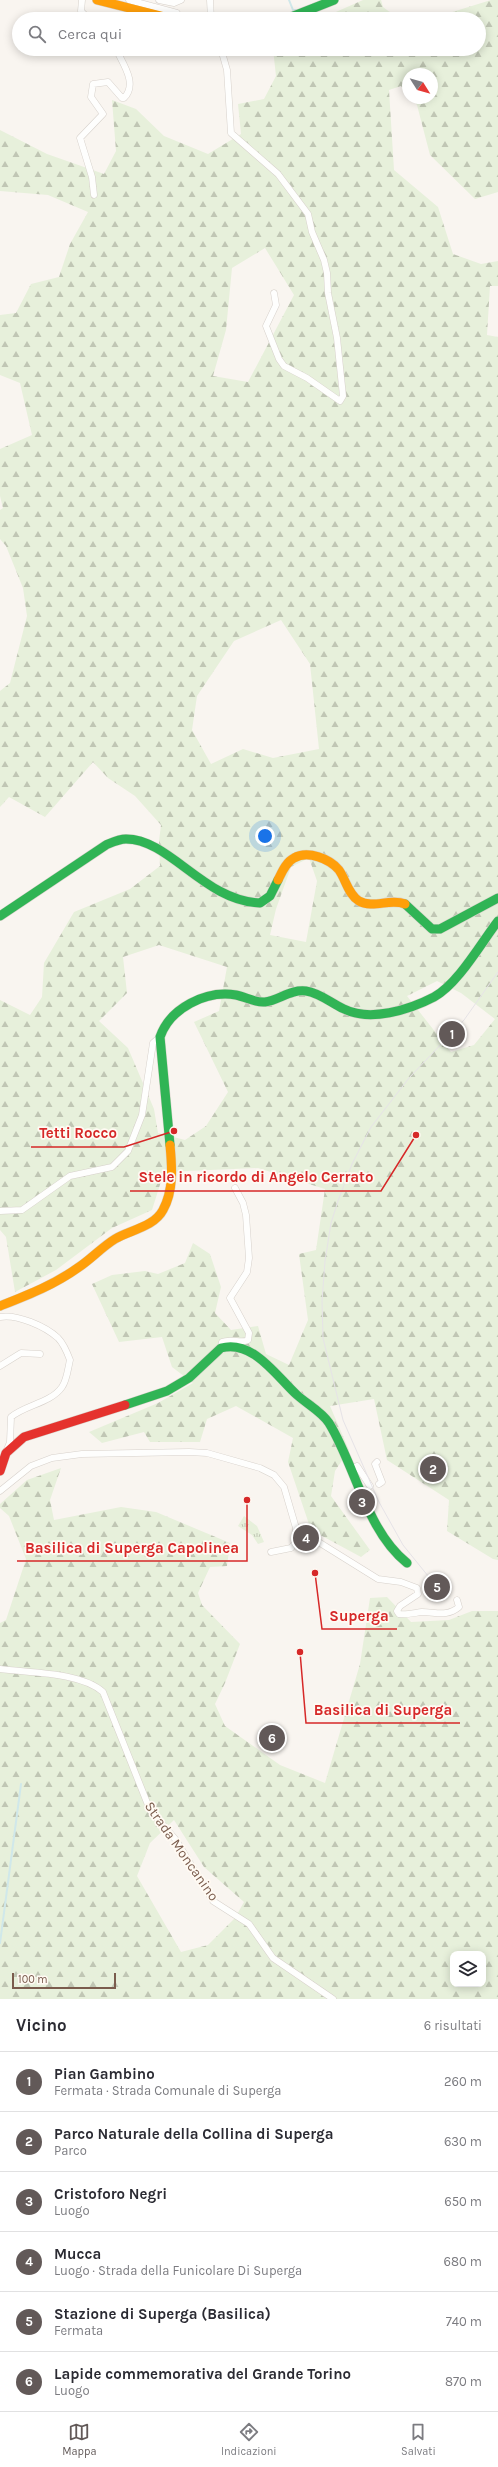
<!DOCTYPE html>
<html lang="it">
<head>
<meta charset="utf-8">
<style>
	:root { --surface:#fff; --page:#f2f2f3; --text:#2b2b33; --muted:#7c7c81; --line:#e1e1e2; --accent:#625958 }
	body { margin:0; font-family:Karla,sans-serif; background:var(--page); color:var(--text) }
	.controls { position:absolute; right:12px; bottom:12px; display:grid; overflow:hidden; border-radius:8px; box-shadow:0 2px 10px #0003 }
	.controls button { width:36px; height:36px; display:grid; place-items:center; padding:0; border:0; border-bottom:1px solid var(--line); background:var(--surface); color:var(--text); font:20px sans-serif }
	.compass { position:absolute; left:402px; top:68px; width:36px; height:36px; border-radius:50%; background:var(--surface); box-shadow:0 2px 10px #0003; rotate:127deg }
	.scale { position:absolute; left:12px; bottom:10px; width:104px; box-sizing:border-box; padding-left:4px; border:2px solid #7a5c4d; border-top:0; font-size:11px; line-height:14px; white-space:nowrap; color:#7a5c4d; -webkit-text-stroke:3px #fffaf3; paint-order:stroke }
	.you { position:absolute; left:265px; top:836px; width:14px; height:14px; margin:-10px; border:3px solid #fff; border-radius:50%; background:#1a73e8; box-shadow:0 0 0 6px #1a73e833 }
	.badge { display:grid; place-items:center; width:26px; height:26px; border-radius:50%; background:var(--accent); color:#fff; font-size:13px; font-weight:700 }
	.pin { position:absolute; translate:-50% -50%; border:2px solid #fff; box-shadow:0 1px 4px #0006 }
	.list { margin:0; padding:0; list-style:none }
	h2 { display:flex; justify-content:space-between; align-items:center; height:52px; margin:0; padding:0 16px; font-size:17px }
	h2 small { font-size:13px; font-weight:400; color:var(--muted) }
	.list li { display:grid; grid-template-columns:26px 1fr auto; gap:12px; align-items:center; box-sizing:border-box; height:60px; padding:0 16px; border-top:1px solid var(--line) }
	.list b { display:block; font-size:15px; white-space:nowrap }
	.list p { margin:0; font-size:13px; white-space:nowrap; color:var(--muted) }
	.list em { font-size:13px; font-style:normal; color:var(--muted) }
	.icon { flex:none; width:22px; height:22px; fill:none; stroke:currentColor; stroke-width:2; stroke-linecap:round; stroke-linejoin:round }
	.map { position:relative; flex:none; width:498px; height:1999px; overflow:hidden }
	.search { position:absolute; background:var(--surface); box-shadow:0 2px 10px #0003; left:12px; right:12px; top:12px; height:44px; display:flex; align-items:center; gap:10px; box-sizing:border-box; padding:0 14px; border-radius:22px; color:var(--muted); font-size:15px }
	.sheet { height:412px; background:var(--surface) }
	nav { display:flex; justify-content:space-around; align-items:center; box-sizing:border-box; height:56px; border-top:1px solid var(--line); background:var(--surface); font-size:11px; color:var(--muted) }
	nav a { display:grid; justify-items:center; gap:2px }
	nav .on { color:var(--accent) }
	.map>svg:first-child { display:block }
</style>
</head>
<body>
<div class="map">
<svg width="498" height="1999" viewBox="0 0 498 1999">
	<defs>
		<pattern id="grass-tufts" width="24" height="20" patternUnits="userSpaceOnUse"><rect width="24" height="20" fill="#e7f0db"/><path d="M3 7l-1-3M5 7V3M7 7l1-3M15 17l-1-3M17 17v-4M19 17l1-3" fill="none" stroke="#c0c6b4"/></pattern>
		<pattern id="forest-firs" width="22" height="20" patternUnits="userSpaceOnUse"><rect width="22" height="20" fill="#e7f0db"/><path d="M5 1l3.5 6h-7zM16 11l3.5 6h-7z" fill="#c0c6b4"/></pattern>
	</defs>
	<rect width="100%" height="100%" fill="#f9f5f0"/>
	<path fill="url(#grass-tufts)" d="M 244,1516 L 257,1526 L 264,1542 L 258,1544 L 252,1535 L 238,1526 Z"/>
	<path fill="url(#forest-firs)" fill-rule="evenodd" d="M 363,0 L 381,0 L 383,7 L 399,19 L 320,19 Z
		M 491,0 L 498,0 L 498,192 L 475,199 L 430,155 L 417,105 L 411,98 L 432,98 L 432,74 L 408,74 L 408,94 L 401,86 L 389,90 L 394,170 L 438,207 L 453,254 L 481,264 L 498,261 L 498,286 L 490,286 L 487,335 L 498,337 L 498,1560 L 493,1559 L 447,1531 L 449,1500 L 387,1460 L 374,1399 L 330,1406 L 349,1450 L 335,1471 L 331,1496 L 370,1550 L 361,1557 L 311,1530 L 288,1462 L 293,1438 L 236,1406 L 207,1419 L 200,1442 L 150,1442 L 144,1432 L 102,1443 L 89,1432 L 158,1403 L 193,1383 L 172,1367 L 162,1337 L 119,1342 L 92,1284 L 112,1275 L 145,1271 L 158,1274 L 185,1263 L 193,1243 L 210,1254 L 221,1287 L 215,1313 L 231,1330 L 258,1326 L 266,1354 L 289,1365 L 308,1320 L 299,1254 L 316,1250 L 325,1189 L 258,1168 L 164,1172 L 152,1210 L 112,1228 L 56,1270 L 15,1292 L 6,1237 L 0,1230 L 0,1000 L 30,1015 L 42,997 L 44,963 L 74,912 L 130,889 L 160,866 L 159,841 L 161,825 L 135,796 L 108,778 L 93,762 L 45,817 L 9,797 L 0,807 L 0,691 L 10,683 L 27,616 L 23,588 L 6,546 L 0,539 L 0,510 L 3,508 L 0,496 L 0,449 L 32,435 L 20,383 L 0,375 L 0,315 L 16,313 L 31,284 L 59,277 L 70,244 L 88,212 L 48,195 L 0,191 L 0,130 L 47,154 L 104,174 L 116,151 L 112,100 L 136,109 L 164,136 L 208,154 L 241,134 L 238,104 L 264,99 L 276,76 L 273,49 L 479,49 L 479,19 L 430,19 ZM 265,248 L 294,295 L 248,382 L 213,376 L 226,330 L 232,268 ZM 281,620 L 310,664 L 319,749 L 273,758 L 243,749 L 211,764 L 192,730 L 197,696 L 234,641 ZM 309,858 L 317,881 L 306,942 L 270,935 L 276,909 L 291,867 ZM 159,945 L 227,967 L 219,1011 L 194,1022 L 228,1092 L 206,1126 L 185,1140 L 158,1133 L 154,1109 L 128,1048 L 99,1021 L 127,993 L 123,957 ZM 437,981 L 461,993 L 495,1019 L 474,1045 L 451,1052 L 407,996 Z
		M 61,1468 L 50,1500 L 54,1520 L 121,1507 L 156,1512 L 230,1543 L 227,1566 L 210,1567 L 198,1593 L 202,1605 L 240,1644 L 225,1683 L 215,1704 L 225,1726 L 280,1765 L 325,1783 L 360,1664 L 370,1598 L 387,1597 L 411,1622 L 449,1620 L 472,1611 L 498,1611 L 498,1999 L 0,1999 L 0,1623 L 6,1620 L 26,1559 L 9,1516 L 0,1508 L 0,1504 L 27,1480 ZM 174,1820 L 204,1867 L 244,1902 L 235,1918 L 208,1945 L 181,1952 L 137,1876 L 150,1843 ZM 453,1954 L 483,1954 L 483,1984 L 453,1984 Z"/>
	<g fill="none" stroke-linecap="round" stroke-linejoin="round">
		<path stroke="#d0e8ea" stroke-width="2" d="M 289,0 L 293,10 L 297,10
			M 0,1943 L 21,1784"/>
		<g stroke="#d7d1cb" stroke-width="7">
			<path id="street" d="M 82,0 L 81,11 L 89,19
				M 129,0 L 177,13 L 180,19
				M 159,0 L 174,3 L 181,0
				M 210,0 L 211,19
				M 221,49 L 227,70 L 231,133 L 278,174 L 308,214 L 312,232 L 324,260 L 327,273 L 328,293 L 337,338 L 343,396 L 340,401 L 307,378 L 284,366 L 279,359 L 266,326 L 276,305 L 274,293
				M 94,195 L 92,177 L 80,138 L 103,114 L 91,97 L 93,84 L 108,82 L 122,98 L 124,98 C 138,84 123,64 116,49
				M 0,1211 L 22,1210 L 70,1176 L 112,1167 L 128,1151 L 142,1115 L 153,1043 L 160,1037
				M 0,1317 C 17,1314 45,1326 58,1338 C 64,1344 67,1352 70,1360 C 68,1368 67,1380 62,1387 C 51,1403 25,1405 11,1417 L 10,1442 L 6,1452
				M 221,1348 L 222,1342 C 231,1338 242,1344 248,1340 L 249,1333 L 230,1298 L 247,1272 L 249,1258 L 246,1215 L 243,1203 L 235,1188
				M 0,1366 L 21,1353 L 40,1354
				M 377,1462 L 375,1464 L 382,1482 L 379,1484
				M 351,1470 L 357,1466 L 370,1486
				M 0,1491 L 31,1466 L 52,1458 L 82,1454 L 189,1452 L 207,1453 L 260,1468 L 274,1475 L 284,1487 L 296,1528 L 296,1542 L 291,1548 L 271,1552
				M 296,1528 L 378,1579 L 401,1582 L 417,1588 L 418,1594 L 400,1606 L 397,1611 L 399,1614 C 406,1615 414,1613 422,1612 C 436,1612 447,1617 459,1607 L 457,1600
				M 0,1669 C 29,1673 81,1672 103,1692 L 150,1810 L 176,1840 L 213,1901 L 249,1924 L 273,1958 L 333,1999"/>
		</g>
		<g stroke="#d9d2cb" stroke-width="10">
			<path id="fast" d="M 286,19 L 334,0
				M 405,904 L 432,929 L 440,929 L 498,898
				M 0,916 L 106,845 C 113,842 119,839 126,839 C 170,839 204,901 260,903 L 270,896 L 278,880
				M 170,1145 L 160,1037 C 170,1008 206,990 236,995 C 246,997 255,1003 265,1002 C 279,1000 291,989 306,991 C 320,993 331,1003 344,1009 C 370,1022 409,1010 434,997 C 458,984 481,943 498,921
				M 125,1405 L 167,1391 L 189,1378 L 221,1348 C 253,1339 277,1377 297,1395 C 307,1404 322,1412 329,1423 C 356,1467 366,1530 407,1563"/>
		</g>
		<g stroke="#d9d2cb" stroke-width="10">
			<path id="slow" d="M 97,0 L 173,19
				M 278,880 C 282,872 286,862 294,858 C 308,850 330,859 339,870 C 346,880 348,894 359,901 C 373,909 390,898 405,904
				M 0,1306 C 28,1295 54,1285 79,1267 C 91,1259 102,1247 115,1239 C 130,1230 154,1227 163,1210 C 174,1190 172,1166 170,1145"/>
		</g>
		<g stroke="#d9d2cb" stroke-width="10">
			<path id="jam" d="M 0,1471 L 6,1453 L 24,1437 L 125,1405"/>
		</g>
		<use href="#street" stroke="#fefefd" stroke-width="6"/>
		<use href="#fast" stroke="#30b455" stroke-width="9"/>
		<use href="#slow" stroke="#ff9f0a" stroke-width="9"/>
		<use href="#jam" stroke="#e5322d" stroke-width="9"/>
		<path stroke="#e6e3e7" stroke-width="1" d="M 441,1592 L 403,1545 L 379,1502 L 343,1420 L 323,1338 L 322,1301 L 325,1261 L 331,1223 L 338,1201 L 352,1164 L 371,1127 L 409,1078 L 464,1020 L 498,972"/>
	</g>
	<g text-anchor="middle" stroke-width="3.5" stroke-linejoin="round" paint-order="stroke">
		<g font-size="14" fill="#7a5c4d" stroke="#fffaf3">
			<text transform="translate(182 1851) rotate(55)" y="5">Strada Moncanino</text>
		</g>
	</g>
	<path fill="none" stroke="#d62828" stroke-width="1.5" d="M174 1131L124 1147H31M416 1135L381 1191H130M247 1500L247 1561H17M315 1573L322 1629H397M300 1652L306 1723H460"/>
	<g fill="#d62828" stroke="#fffaf3" stroke-width="1.5">
		<circle cx="174" cy="1131" r="4"/>
		<circle cx="416" cy="1135" r="4"/>
		<circle cx="247" cy="1500" r="4"/>
		<circle cx="315" cy="1573" r="4"/>
		<circle cx="300" cy="1652" r="4"/>
	</g>
	<g font-size="15" text-anchor="middle" font-weight="bold" fill="#d62828" stroke="#fffaf3" stroke-width="3.5" stroke-linejoin="round" paint-order="stroke">
		<text x="78" y="1138">Tetti Rocco</text>
		<text x="256" y="1182">Stele in ricordo di Angelo Cerrato</text>
		<text x="132" y="1553">Basilica di Superga Capolinea</text>
		<text x="359" y="1621">Superga</text>
		<text x="383" y="1715">Basilica di Superga</text>
	</g>
</svg>
<div class="controls">
<button><svg class="icon" aria-label="layers" viewBox="0 0 24 24"><path d="M12 4l9 5-9 5-9-5zM3 14l9 5 9-5"/></svg></button>
</div>
<svg class="compass" viewBox="-18 -18 36 36"><path d="M0-13l5 13h-10z" fill="#e53935"/><path d="M0 13l5-13h-10z" fill="#7c7c81"/></svg>
<div class="scale">100 m</div>
<div class="you"></div>
<div class="pin badge" style="left:452px;top:1034px">1</div>
<div class="pin badge" style="left:433px;top:1469px">2</div>
<div class="pin badge" style="left:362px;top:1502px">3</div>
<div class="pin badge" style="left:306px;top:1538px">4</div>
<div class="pin badge" style="left:437px;top:1587px">5</div>
<div class="pin badge" style="left:272px;top:1738px">6</div>
<div class="search"><svg class="icon" aria-label="search" viewBox="0 0 24 24"><circle cx="10" cy="10" r="6"/><path d="M15 15l6 6"/></svg>Cerca qui</div>
</div>
<section class="sheet">
<h2>Vicino<small>6 risultati</small></h2>
<ul class="list">
<li><span class="badge">1</span><div><b>Pian Gambino</b><p>Fermata · Strada Comunale di Superga</p></div><em>260 m</em></li>
<li><span class="badge">2</span><div><b>Parco Naturale della Collina di Superga</b><p>Parco</p></div><em>630 m</em></li>
<li><span class="badge">3</span><div><b>Cristoforo Negri</b><p>Luogo</p></div><em>650 m</em></li>
<li><span class="badge">4</span><div><b>Mucca</b><p>Luogo · Strada della Funicolare Di Superga</p></div><em>680 m</em></li>
<li><span class="badge">5</span><div><b>Stazione di Superga (Basilica)</b><p>Fermata</p></div><em>740 m</em></li>
<li><span class="badge">6</span><div><b>Lapide commemorativa del Grande Torino</b><p>Luogo</p></div><em>870 m</em></li>
</ul>
</section>
<nav>
<a class="on"><svg class="icon" aria-label="map" viewBox="0 0 24 24"><path d="M3 6l6-2 6 2 6-2v14l-6 2-6-2-6 2zM9 4v14M15 6v14"/></svg>Mappa</a>
<a><svg class="icon" aria-label="directions" viewBox="0 0 24 24"><path d="M12 3l9 9-9 9-9-9zM9 14v-3h6M13 9l2 2-2 2"/></svg>Indicazioni</a>
<a><svg class="icon" aria-label="saved" viewBox="0 0 24 24"><path d="M7 4h10v16l-5-4-5 4z"/></svg>Salvati</a>
</nav>
</body>
</html>
